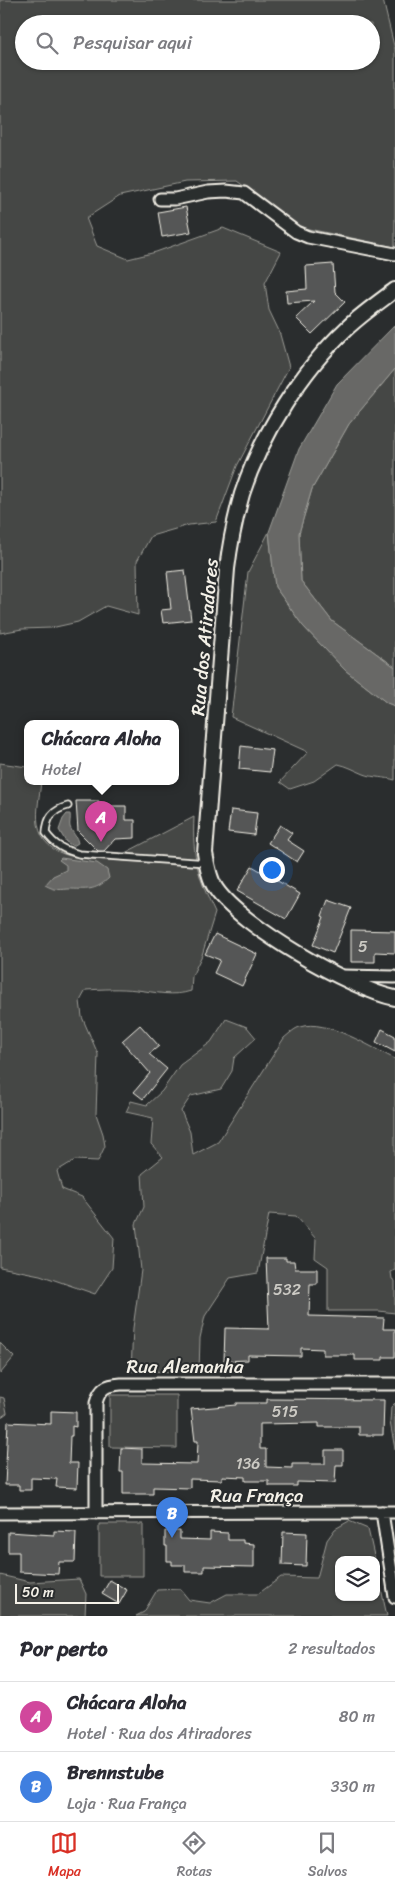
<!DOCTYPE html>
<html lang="pt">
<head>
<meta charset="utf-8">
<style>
	:root { --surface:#fff; --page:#f2f2f3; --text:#2b2b33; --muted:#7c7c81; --line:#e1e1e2; --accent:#d93025 }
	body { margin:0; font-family:Sriracha,sans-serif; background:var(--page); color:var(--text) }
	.controls { position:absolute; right:15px; bottom:15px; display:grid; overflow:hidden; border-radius:10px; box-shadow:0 1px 4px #0004 }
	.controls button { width:45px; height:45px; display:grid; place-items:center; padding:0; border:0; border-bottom:1px solid var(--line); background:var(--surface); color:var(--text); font:25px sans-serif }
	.scale { position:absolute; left:15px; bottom:12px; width:104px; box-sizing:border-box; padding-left:5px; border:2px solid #f4f1e8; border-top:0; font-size:14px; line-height:18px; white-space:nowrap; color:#f4f1e8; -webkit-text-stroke:4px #2a2d2e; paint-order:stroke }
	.you { position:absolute; left:271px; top:869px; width:18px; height:18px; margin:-12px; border:4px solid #fff; border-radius:50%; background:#1a73e8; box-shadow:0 0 0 8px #1a73e833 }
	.badge { display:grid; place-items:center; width:32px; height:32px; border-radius:50%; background:var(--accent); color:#fff; font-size:16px; font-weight:700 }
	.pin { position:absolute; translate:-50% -41px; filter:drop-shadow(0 1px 2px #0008) }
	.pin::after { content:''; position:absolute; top:26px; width:18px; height:15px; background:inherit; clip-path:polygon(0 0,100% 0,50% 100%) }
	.popup { position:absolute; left:24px; top:720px; width:155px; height:65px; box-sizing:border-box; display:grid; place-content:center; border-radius:10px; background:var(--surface); filter:drop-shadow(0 1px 4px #0005); font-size:16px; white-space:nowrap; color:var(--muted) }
	.popup b { font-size:19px; color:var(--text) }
	.popup::after { content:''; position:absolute; left:50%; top:100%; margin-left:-10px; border:10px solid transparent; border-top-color:var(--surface) }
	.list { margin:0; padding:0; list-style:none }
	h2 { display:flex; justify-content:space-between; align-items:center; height:65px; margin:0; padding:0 20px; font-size:21px }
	h2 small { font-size:16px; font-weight:400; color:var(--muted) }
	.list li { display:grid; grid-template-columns:32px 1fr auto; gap:15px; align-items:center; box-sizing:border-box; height:70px; padding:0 20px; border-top:1px solid var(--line) }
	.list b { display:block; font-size:19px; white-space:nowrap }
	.list p { margin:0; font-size:16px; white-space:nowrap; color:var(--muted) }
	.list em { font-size:16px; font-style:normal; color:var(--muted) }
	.icon { flex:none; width:28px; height:28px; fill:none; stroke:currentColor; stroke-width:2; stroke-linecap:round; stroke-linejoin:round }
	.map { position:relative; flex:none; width:395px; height:1616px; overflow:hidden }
	.search { position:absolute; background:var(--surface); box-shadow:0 1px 4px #0004; left:15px; right:15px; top:15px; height:55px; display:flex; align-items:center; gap:12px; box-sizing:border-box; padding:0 18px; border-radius:28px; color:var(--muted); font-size:19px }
	.sheet { height:205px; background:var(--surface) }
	nav { display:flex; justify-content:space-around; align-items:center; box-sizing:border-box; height:70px; border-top:1px solid var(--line); background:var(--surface); font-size:14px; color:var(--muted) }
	nav a { display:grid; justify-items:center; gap:2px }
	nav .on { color:var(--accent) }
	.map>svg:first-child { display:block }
</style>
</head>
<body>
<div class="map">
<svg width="395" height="1616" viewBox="0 0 395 1616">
	<rect width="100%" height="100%" fill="#2a2d2e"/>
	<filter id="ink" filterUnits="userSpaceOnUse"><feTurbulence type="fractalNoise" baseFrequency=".02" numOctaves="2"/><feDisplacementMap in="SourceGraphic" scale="10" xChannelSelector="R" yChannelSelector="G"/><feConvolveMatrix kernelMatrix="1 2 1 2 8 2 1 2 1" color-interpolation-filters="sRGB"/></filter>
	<g filter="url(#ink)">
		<path fill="#444645" stroke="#9c9c96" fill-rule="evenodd" d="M 0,0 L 383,0 L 395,50 L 395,247 L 299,227 L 237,181 L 185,182 L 120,196 L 86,218 L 97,246 L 128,259 L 156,252 L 223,228 L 281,252 L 265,283 L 269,310 L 279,331 L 289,367 L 237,466 L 216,522 L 189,525 L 151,536 L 137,561 L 138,615 L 106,606 L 78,622 L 51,628 L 22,629 L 0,633 ZM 24,24 L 371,24 L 371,61 L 24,61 Z
			M 395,369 L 395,667 L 332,621 L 301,581 L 299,533 L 312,489 L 349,424 Z
			M 269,532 L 275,587 L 303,626 L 345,670 L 387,703 L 395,706 L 395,780 C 385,777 374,778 364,774 C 354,770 348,766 338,764 L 314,781 L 290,789 L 280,782 L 308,752 L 231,717 L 248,572 Z
			M 0,763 L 27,767 L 27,781 L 41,781 C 40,794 36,810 38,824 C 44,862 90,859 118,860 L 123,854 L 194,817 C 192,857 198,877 215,913 L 202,955 L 192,976 L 191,991 C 173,997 155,992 137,990 C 120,988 103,989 86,990 L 80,1001 L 82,1017 L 98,1054 L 96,1114 L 103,1134 L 105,1146 L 98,1161 L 75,1160 L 57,1171 L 62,1189 L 82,1197 L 114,1238 L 112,1268 L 95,1294 L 40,1275 L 0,1267 Z
			M 226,1019 L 247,1027 L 256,1038 L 234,1058 L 232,1071 L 221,1089 L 191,1096 L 181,1111 L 190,1132 L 193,1155 L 218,1142 L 284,1038 C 289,1034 295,1028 300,1027 C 326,1018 372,1048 395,1059 L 395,1270 L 391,1272 L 392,1279 L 395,1281 L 395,1313 L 379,1311 L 328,1311 L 328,1267 L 315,1258 L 316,1239 L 296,1216 L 269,1214 L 258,1273 L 230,1278 L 205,1316 L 200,1338 L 199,1372 L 131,1371 L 133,1328 L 141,1270 L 136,1224 L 144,1207 L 142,1174 L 163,1157 L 151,1144 L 153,1118 L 126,1112 L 131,1101 L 147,1105 L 162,1091 L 180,1065 L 211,1042 Z
			M 0,1343 L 14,1357 L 0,1374 Z
			M 110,1395 L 177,1395 L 177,1448 L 110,1447 Z
			M 0,1397 L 4,1398 L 7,1413 L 0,1418 Z
			M 395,1403 L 395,1449 L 390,1422 L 391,1407 Z
			M 349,1521 L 368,1529 L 375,1560 L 339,1560 L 339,1597 L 376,1597 L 376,1565 L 387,1616 L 136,1616 L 144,1612 L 157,1590 L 180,1589 L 189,1600 L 210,1603 L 227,1594 L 258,1594 L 281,1577 L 317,1578 L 327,1540 L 335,1529 Z
			M 99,1524 L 143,1524 L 143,1576 L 99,1576 Z
			M 0,1575 L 30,1582 L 79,1579 L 86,1594 L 85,1616 L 0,1616 Z"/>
		<path fill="#676866" stroke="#9f9f9a" d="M 395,325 L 395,369 L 349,424 L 312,489 L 299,533 L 301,581 L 332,621 L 395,667 L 395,706 L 387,703 L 345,670 L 303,626 L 275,587 L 269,532 L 299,449 L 337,384 Z
			M 67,814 L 70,814 C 71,819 69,823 70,827 C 72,833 77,836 78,843 L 73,846 L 66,842 L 59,830 L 63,819 Z
			M 61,858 L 97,863 L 107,870 L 109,878 C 94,892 87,889 68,889 C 58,890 54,890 45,885 L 53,876 L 66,870 L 66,865 L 59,860 Z"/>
		<path fill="#555756" stroke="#f4f1e8" d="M 186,207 L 191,232 L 162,237 L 158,212 Z
			M 333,264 L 335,292 L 345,302 L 312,334 L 296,318 L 314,301 L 287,303 L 286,291 L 307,289 L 306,266 Z
			M 185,570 L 191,620 L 163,623 L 161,610 L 171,609 L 167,572 Z
			M 241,746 L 273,750 L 270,772 L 239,769 Z
			M 76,801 L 99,801 L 99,806 L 126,806 L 126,820 L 135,820 L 135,838 L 115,839 L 104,851 L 98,851 L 78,831 Z
			M 231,810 L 257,813 L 254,835 L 228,832 Z
			M 280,825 L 292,833 L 287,840 L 304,851 L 297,862 L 268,843 Z
			M 252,866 L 300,894 L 286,919 L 237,891 Z
			M 328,900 L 351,908 L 333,953 L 313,945 L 324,917 L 322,916 Z
			M 351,930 L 395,931 L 395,953 L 375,952 L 375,962 L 351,962 Z
			M 215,934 L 257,954 L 242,986 L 214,973 L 220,960 L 205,954 Z
			M 140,1025 L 159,1046 L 149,1054 L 167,1069 L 143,1099 L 134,1092 L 150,1073 L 122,1041 Z
			M 382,1029 L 395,1036 L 395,1052 L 376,1042 Z
			M 266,1258 L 286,1258 L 286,1261 L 294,1261 L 295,1269 L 317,1269 L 317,1284 L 310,1284 L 309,1316 L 384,1318 L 383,1329 L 395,1329 L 395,1357 L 383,1357 L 383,1360 L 355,1360 L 355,1355 L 323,1355 L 323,1349 L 301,1348 L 301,1356 L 248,1355 L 248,1360 L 224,1361 L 225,1328 L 269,1329 Z
			M 267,1399 L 384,1400 L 383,1435 L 359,1435 L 359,1427 L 319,1427 L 319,1423 L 260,1424 L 260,1449 L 266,1449 L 266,1467 L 292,1468 L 292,1464 L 325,1464 L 325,1450 L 343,1450 L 343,1465 L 336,1465 L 335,1483 L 297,1482 L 297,1486 L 269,1486 L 269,1481 L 245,1481 L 245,1477 L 222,1476 L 222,1480 L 190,1479 L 190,1488 L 153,1487 L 153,1494 L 123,1494 L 123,1472 L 120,1472 L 121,1448 L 142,1449 L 142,1463 L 197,1464 L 198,1441 L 195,1441 L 191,1409 L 236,1405 L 236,1403 L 267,1403 Z
			M 51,1411 L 76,1412 L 76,1427 L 72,1426 L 72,1436 L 70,1436 L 69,1463 L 78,1463 L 77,1488 L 56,1487 L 57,1479 L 31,1478 L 31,1490 L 19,1490 L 19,1485 L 5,1485 L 8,1422 L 51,1424 Z
			M 54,1531 L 76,1532 L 75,1562 L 59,1562 L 58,1574 L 19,1572 L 19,1552 L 8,1552 L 8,1532 L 54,1535 Z
			M 165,1531 L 180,1531 L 180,1539 L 210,1540 L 210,1532 L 228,1533 L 228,1540 L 243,1540 L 243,1543 L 254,1544 L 254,1567 L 204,1566 L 204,1572 L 185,1572 L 185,1565 L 172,1565 L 172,1561 L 167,1561 L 167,1546 L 165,1546 Z
			M 283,1532 L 307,1533 L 306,1566 L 282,1565 Z
			M 110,1580 L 127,1590 L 119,1604 L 102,1594 Z"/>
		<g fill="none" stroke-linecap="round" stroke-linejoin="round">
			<g stroke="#f4f1e8" stroke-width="9">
				<path id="service" d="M 68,806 C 52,810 47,818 46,833 C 55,846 65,850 79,854 L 207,863"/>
			</g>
			<g stroke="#f4f1e8" stroke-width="15">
				<path id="minor" d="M 160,199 L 175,199 L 208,192 L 226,191 L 244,193 L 296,232 L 308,237 L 395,254
					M 342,976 L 395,977
					M 382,1512 L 395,1597
					M 0,1513 L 395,1512
					M 96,1513 L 96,1403 C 100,1388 106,1385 121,1384 L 395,1384"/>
			</g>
			<g stroke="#f4f1e8" stroke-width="18">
				<path id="tertiary" d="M 395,290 C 379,302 362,314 347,328 C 302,370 261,435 242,494 C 235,519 230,544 227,569 L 205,853 C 207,865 209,879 216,889 C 241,926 351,989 395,998"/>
			</g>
			<use href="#service" stroke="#2a2d2e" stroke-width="5.5"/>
			<use href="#minor" stroke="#2a2d2e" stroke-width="11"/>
			<use href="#tertiary" stroke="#2a2d2e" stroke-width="14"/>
		</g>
	</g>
	<g text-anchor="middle" stroke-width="4" stroke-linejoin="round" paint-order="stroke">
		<g font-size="16" fill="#cccac4">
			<text x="363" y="952">5</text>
			<text x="287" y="1295">532</text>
			<text x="285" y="1417">515</text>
			<text x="248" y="1469">136</text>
		</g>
		<g font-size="19" fill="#f4f1e8" stroke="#2a2d2e">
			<text transform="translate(204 637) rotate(-85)" y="7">Rua dos Atiradores</text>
			<text x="185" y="1373">Rua Alemanha</text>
			<text x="257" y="1502">Rua França</text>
		</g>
	</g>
</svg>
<div class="controls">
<button><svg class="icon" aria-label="layers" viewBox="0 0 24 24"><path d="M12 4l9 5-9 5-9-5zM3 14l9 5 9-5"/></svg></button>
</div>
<div class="scale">50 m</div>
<div class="you"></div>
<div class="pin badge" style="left:101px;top:842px;background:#d1479c">A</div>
<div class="popup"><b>Chácara Aloha</b>Hotel</div>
<div class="pin badge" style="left:172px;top:1538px;background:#3f7fe0">B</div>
<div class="search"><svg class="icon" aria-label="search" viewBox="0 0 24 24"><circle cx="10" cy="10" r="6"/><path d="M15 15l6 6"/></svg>Pesquisar aqui</div>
</div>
<section class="sheet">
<h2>Por perto<small>2 resultados</small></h2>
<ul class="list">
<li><span class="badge" style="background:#d1479c">A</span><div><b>Chácara Aloha</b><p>Hotel · Rua dos Atiradores</p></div><em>80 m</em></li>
<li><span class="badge" style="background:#3f7fe0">B</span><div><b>Brennstube</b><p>Loja · Rua França</p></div><em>330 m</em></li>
</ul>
</section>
<nav>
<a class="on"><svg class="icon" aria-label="map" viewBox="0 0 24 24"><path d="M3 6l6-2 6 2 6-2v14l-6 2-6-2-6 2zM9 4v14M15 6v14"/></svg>Mapa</a>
<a><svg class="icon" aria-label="directions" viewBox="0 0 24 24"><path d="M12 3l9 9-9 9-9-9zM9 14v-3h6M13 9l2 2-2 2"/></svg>Rotas</a>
<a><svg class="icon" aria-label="saved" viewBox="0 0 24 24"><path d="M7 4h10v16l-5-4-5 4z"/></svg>Salvos</a>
</nav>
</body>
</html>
